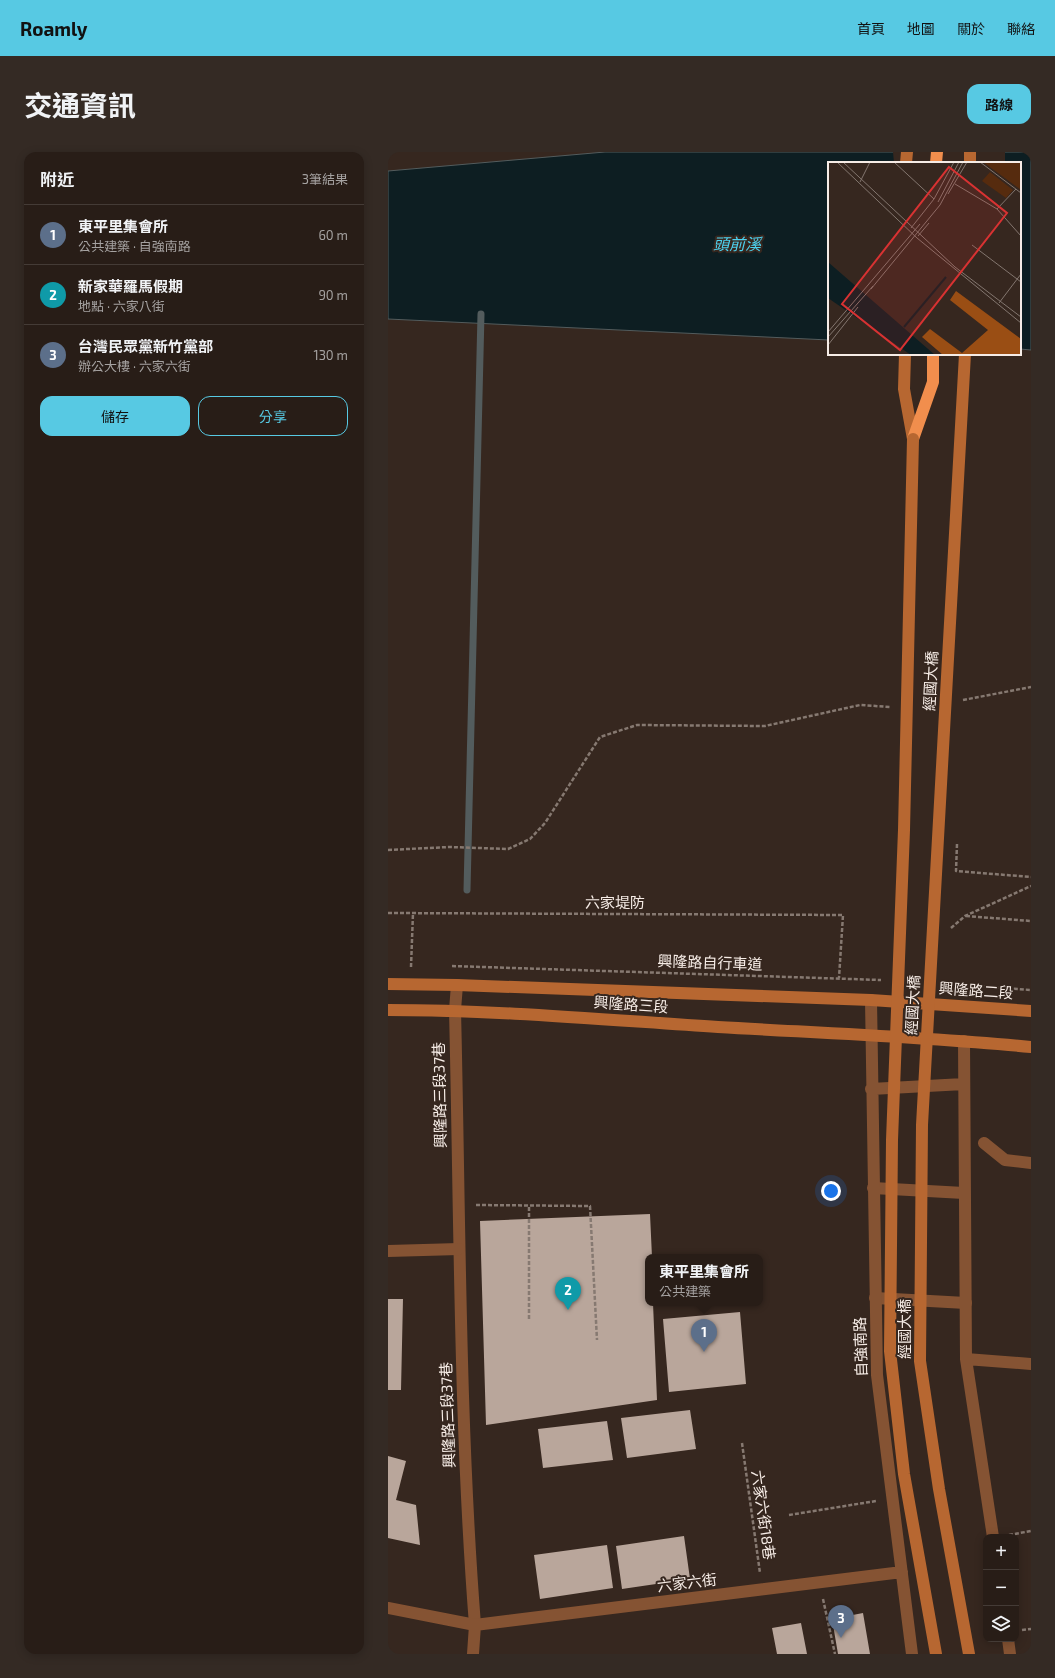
<!DOCTYPE html>
<html lang="zh-TW">
<head>
<meta charset="utf-8">
<style>
	:root { --surface:#281d17; --page:#342a24; --text:#f1f3f6; --muted:#a5a2a1; --line:#443b36; --accent:#57c9e3 }
	body { margin:0; font-family:"Exo 2","Noto Sans TC",sans-serif; background:var(--page); color:var(--text) }
	.controls { position:absolute; right:12px; bottom:12px; display:grid; overflow:hidden; border-radius:8px; box-shadow:0 2px 10px #0003 }
	.controls button { width:36px; height:36px; display:grid; place-items:center; padding:0; border:0; border-bottom:1px solid var(--line); background:var(--surface); color:var(--text); font:20px sans-serif }
	.you { position:absolute; left:443px; top:1039px; width:14px; height:14px; margin:-10px; border:3px solid #fff; border-radius:50%; background:#1a73e8; box-shadow:0 0 0 6px #1a73e833 }
	.badge { display:grid; place-items:center; width:26px; height:26px; border-radius:50%; background:var(--accent); color:#fff; font-size:13px; font-weight:700 }
	.pin { position:absolute; translate:-50% -33px; filter:drop-shadow(0 1px 2px #0008) }
	.pin::after { content:''; position:absolute; top:21px; width:14px; height:12px; background:inherit; clip-path:polygon(0 0,100% 0,50% 100%) }
	.popup { position:absolute; left:257px; top:1102px; width:118px; height:52px; box-sizing:border-box; display:grid; place-content:center; border-radius:8px; background:var(--surface); filter:drop-shadow(0 1px 3px #0005); font-size:13px; white-space:nowrap; color:var(--muted) }
	.popup b { font-size:15px; color:var(--text) }
	.popup::after { content:''; position:absolute; left:50%; top:100%; margin-left:-8px; border:8px solid transparent; border-top-color:var(--surface) }
	.list { margin:0; padding:0; list-style:none }
	h2 { display:flex; justify-content:space-between; align-items:center; height:52px; margin:0; padding:0 16px; font-size:17px }
	h2 small { font-size:13px; font-weight:400; color:var(--muted) }
	.list li { display:grid; grid-template-columns:26px 1fr auto; gap:12px; align-items:center; box-sizing:border-box; height:60px; padding:0 16px; border-top:1px solid var(--line) }
	.list b { display:block; font-size:15px; white-space:nowrap }
	.list p { margin:0; font-size:13px; white-space:nowrap; color:var(--muted) }
	.list em { font-size:13px; font-style:normal; color:var(--muted) }
	.actions { display:flex; gap:8px; padding:12px 16px }
	.actions a { flex:1; padding:9px 0; border:1px solid var(--accent); border-radius:12px; text-align:center; font-size:14px; color:var(--accent) }
	.actions .main { background:var(--accent); color:#111 }
	.icon { flex:none; width:22px; height:22px; fill:none; stroke:currentColor; stroke-width:2; stroke-linecap:round; stroke-linejoin:round }
	.map { position:relative; flex:none; width:643px; height:1502px; overflow:hidden; border-radius:12px }
	header { display:flex; align-items:center; gap:24px; box-sizing:border-box; height:56px; padding:0 20px; background:var(--accent); color:#111 }
	header strong { font-size:19px }
	nav { display:flex; gap:22px; margin-inline-start:auto; font-size:14px }
	.intro { display:flex; align-items:center; justify-content:space-between; box-sizing:border-box; height:96px; padding:0 24px }
	h1 { margin:0; font-size:28px }
	.button { padding:10px 18px; border-radius:12px; background:var(--accent); color:#111; font-size:14px; font-weight:700 }
	main { display:flex; gap:24px; padding:0 24px }
	aside { flex:1; background:var(--surface); border-radius:12px; box-shadow:0 2px 10px #0003 }
	.map>svg:first-child { display:block }
</style>
</head>
<body>
<header>
<strong>Roamly</strong>
<nav><a>首頁</a><a>地圖</a><a>關於</a><a>聯絡</a></nav>
</header>
<div class="intro"><h1>交通資訊</h1><a class="button">路線</a></div>
<main>
<aside>
<h2>附近<small>3筆結果</small></h2>
<ul class="list">
<li><span class="badge" style="background:#5c6f8a">1</span><div><b>東平里集會所</b><p>公共建築 · 自強南路</p></div><em>60 m</em></li>
<li><span class="badge" style="background:#0f9aa8">2</span><div><b>新家華羅馬假期</b><p>地點 · 六家八街</p></div><em>90 m</em></li>
<li><span class="badge" style="background:#5c6f8a">3</span><div><b>台灣民眾黨新竹黨部</b><p>辦公大樓 · 六家六街</p></div><em>130 m</em></li>
</ul>
<div class="actions"><a class="main">儲存</a><a>分享</a></div>
</aside>
<div class="map">
<svg width="643" height="1502" viewBox="0 0 643 1502">
	<rect width="100%" height="100%" fill="#36271f"/>
	<path fill="#0d1e22" stroke="#535c5d" d="M 217,0 L 643,0 L 643,198 L 632,197 L 632,11 L 441,11 L 441,188 L 0,167 L 0,19 Z"/>
	<path fill="#36271f" d="M 505,0 L 617,0 L 617,11 L 506,11 Z"/>
	<g fill="none" stroke-linecap="round" stroke-linejoin="round">
		<path stroke="#535c5d" stroke-width="7" d="M 79,738 L 93,162"/>
	</g>
	<path fill="#b9a69b" d="M 262,1062 L 264,1105 L 260,1105 L 260,1151 L 265,1151 L 269,1248 L 98,1273 L 92,1069 Z
		M 0,1147 L 15,1147 L 13,1238 L 0,1238 Z
		M 352,1160 L 358,1232 L 281,1240 L 275,1167 Z
		M 302,1258 L 308,1297 L 239,1306 L 233,1266 Z
		M 219,1269 L 225,1308 L 155,1316 L 150,1277 Z
		M 0,1304 L 18,1309 L 8,1348 L 28,1353 L 32,1393 L 0,1386 Z
		M 296,1384 L 302,1427 L 234,1437 L 228,1394 Z
		M 219,1393 L 225,1436 L 152,1447 L 146,1403 Z
		M 475,1461 L 482,1502 L 450,1502 L 444,1467 Z
		M 413,1471 L 419,1502 L 389,1502 L 384,1476 Z"/>
	<g fill="none" stroke-linecap="round" stroke-linejoin="round">
		<path stroke="#867971" stroke-width="2.5" stroke-dasharray="4 2" stroke-linecap="butt" d="M 575,548 L 643,535
			M 569,692 L 568,719 L 643,725
			M 0,698 L 61,695 L 120,697 L 142,687 L 157,671 L 212,585 L 249,573 L 377,574 L 472,553 L 503,555
			M 0,761 L 455,763 L 451,826
			M 578,764 L 643,769
			M 563,776 L 577,764 L 643,734
			M 64,814 L 493,828
			M 23,815 L 25,761
			M 560,832 L 643,838
			M 88,1053 L 202,1054 L 209,1188
			M 141,1167 L 141,1053
			M 354,1291 L 372,1421
			M 401,1363 L 488,1349
			M 621,1383 L 643,1379
			M 435,1447 L 447,1502
			M 634,1478 L 643,1477"/>
		<path stroke="#855333" stroke-width="12" d="M 69,833 L 67,858 C 72,1063 71,1268 87,1473
			M 596,991 L 617,1008 L 643,1011
			M 485,1036 L 576,1041
			M 487,1146 L 578,1151"/>
		<path stroke="#855333" stroke-width="12" d="M 483,848 L 489,1223 L 524,1502
			M 576,889 L 578,1207 L 605,1385
			M 483,937 L 576,932
			M 0,1099 L 71,1097
			M 578,1207 L 643,1212
			M 0,1456 L 87,1473 L 514,1420
			M 620,1487 L 622,1502
			M 85,1502 L 87,1473"/>
		<path stroke="#b76731" stroke-width="12" d="M 518,11 L 519,0
			M 582,11 L 582,0
			M 517,202 L 516,237 L 525,287
			M 0,832 L 69,833 L 483,848 L 643,859
			M 0,858 C 110,858 220,868 330,875 C 434,881 539,885 643,895"/>
		<path stroke="#f18e4d" stroke-width="12" d="M 548,11 L 549,0
			M 525,287 L 545,230 L 545,202"/>
		<path stroke="#b76731" stroke-width="12" d="M 577,202 L 534,973 L 532,1209 L 551,1337 L 581,1502
			M 525,287 L 516,678 L 504,988 L 502,1199 L 516,1322 L 548,1502"/>
	</g>
	<g text-anchor="middle" stroke-width="4" stroke-linejoin="round" paint-order="stroke">
		<g font-size="15" fill="#f6ece6" stroke="#36271f">
			<text transform="translate(543 529) rotate(-87)" y="5">經國大橋</text>
			<text x="227" y="756">六家堤防</text>
			<text transform="translate(322 811) rotate(2)" y="5">興隆路自行車道</text>
			<text transform="translate(588 839) rotate(4)" y="5">興隆路二段</text>
			<text transform="translate(243 853) rotate(4)" y="5">興隆路三段</text>
			<text transform="translate(525 853) rotate(-87)" y="5">經國大橋</text>
			<text transform="translate(52 943) rotate(-91)" y="5">興隆路三段37巷</text>
			<text transform="translate(517 1177) rotate(-90)" y="5">經國大橋</text>
			<text transform="translate(473 1195) rotate(-92)" y="5">自強南路</text>
			<text transform="translate(60 1263) rotate(-92)" y="5">興隆路三段37巷</text>
			<text transform="translate(375 1363) rotate(82)" y="5">六家六街18巷</text>
			<text transform="translate(299 1431) rotate(-7)" y="5">六家六街</text>
		</g>
		<g font-size="16" font-style="italic" fill="#4dd3f1" stroke="#36271f">
			<text x="349" y="98">頭前溪</text>
		</g>
	</g>
	<g transform="translate(440 10)">
		<rect width="193" height="193" fill="#36271f"/>
		<path d="M 155,0 L 193,0 L 193,28 ZM 162,10 L 185,28 L 178,36 L 154,19 Z" fill="#562b0e"/>
		<path d="M 128,129 L 193,177 L 193,193 L 115,193 L 94,175 L 102,167 L 134,191 L 160,168 L 122,138 Z" fill="#9a4e14"/>
		<path d="M 0,100 L 107,193 L 83,193 L 0,136 Z" fill="#0d1e22"/>
		<path fill="none" stroke="#0d1e22" stroke-width="2" d="M 76,165 L 118,115"/>
		<path fill="none" stroke="#83766f" stroke-width="1" d="M 9,0 L 89,76 L 193,161M 15,0 L 127,105 L 193,155M 66,0 L 106,37M 152,0 L 193,31M 32,20 L 42,0M 127,22 L 169,47 L 193,74M 120,32 L 139,0M 110,40 L 131,0M 169,47 L 188,27M 83,66 L 106,37 L 126,0M 90,74 L 101,61M 144,83 L 193,120M 43,127 L 112,43 L 135,0M 171,141 L 193,112M 0,170 L 92,62M 0,175 L 45,124M 0,183 L 30,145"/>
		<path fill="#d83232" fill-opacity="0.15" stroke="#d83232" stroke-width="2" d="M 121,5 L 179,51 L 72,188 L 14,142 Z"/>
		<rect width="193" height="193" fill="none" stroke="#f6ece6" stroke-width="2"/>
	</g>
</svg>
<div class="controls">
<button>+</button>
<button>−</button>
<button><svg class="icon" aria-label="layers" viewBox="0 0 24 24"><path d="M12 4l9 5-9 5-9-5zM3 14l9 5 9-5"/></svg></button>
</div>
<div class="you"></div>
<div class="pin badge" style="left:316px;top:1200px;background:#5c6f8a">1</div>
<div class="popup"><b>東平里集會所</b>公共建築</div>
<div class="pin badge" style="left:180px;top:1158px;background:#0f9aa8">2</div>
<div class="pin badge" style="left:453px;top:1486px;background:#5c6f8a">3</div>
</div>
</main>
</body>
</html>
